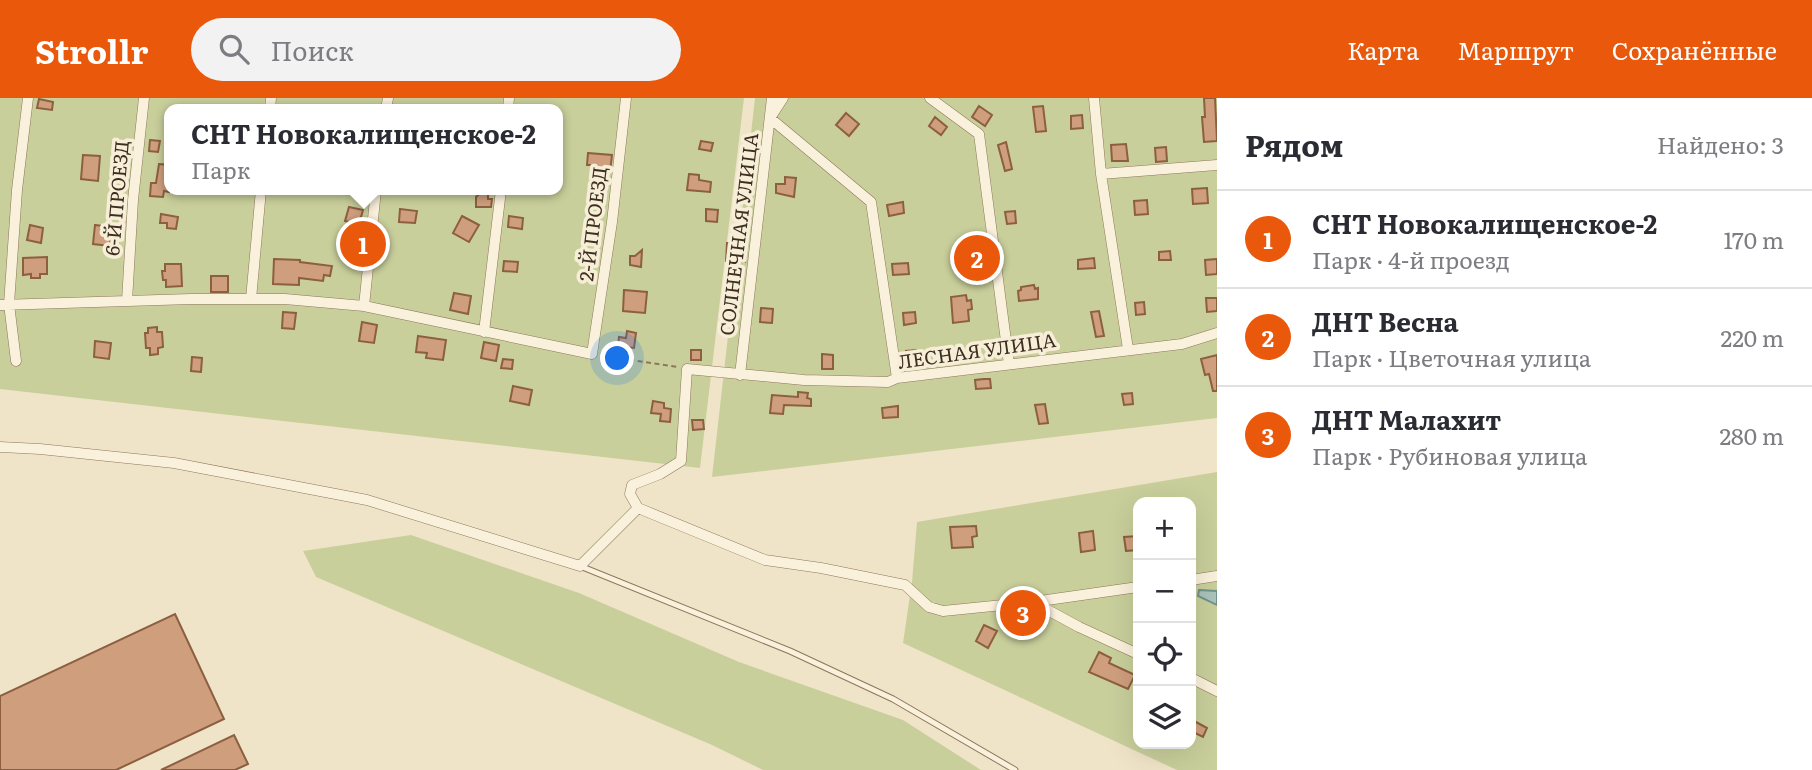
<!DOCTYPE html>
<html lang="ru">
<head>
<meta charset="utf-8">
<style>
	:root { --surface:#fff; --page:#f2f2f3; --text:#2b2b33; --muted:#7c7c81; --line:#e1e1e2; --accent:#ea580c }
	body { margin:0; font-family:Literata,serif; background:var(--page); color:var(--text) }
	.controls { position:absolute; right:21px; bottom:21px; display:grid; overflow:hidden; border-radius:14px; box-shadow:0 7px 28px #0002 }
	.controls button { width:63px; height:63px; display:grid; place-items:center; padding:0; border:0; border-bottom:2px solid var(--line); background:var(--surface); color:var(--text); font:35px sans-serif }
	.you { position:absolute; left:618px; top:261px; width:24px; height:24px; margin:-18px; border:5px solid #fff; border-radius:50%; background:#1a73e8; box-shadow:0 0 0 10px #1a73e833 }
	.badge { display:grid; place-items:center; width:46px; height:46px; border-radius:50%; background:var(--accent); color:#fff; font-size:23px; font-weight:700 }
	.pin { position:absolute; translate:-50% -50%; border:4px solid #fff; box-shadow:0 2px 7px #0006 }
	.popup { position:absolute; left:164px; top:6px; width:399px; height:91px; box-sizing:border-box; display:grid; place-content:center; border-radius:14px; background:var(--surface); filter:drop-shadow(0 2px 5px #0005); font-size:23px; white-space:nowrap; color:var(--muted) }
	.popup b { font-size:26px; color:var(--text) }
	.popup::after { content:''; position:absolute; left:50%; top:100%; margin-left:-14px; border:14px solid transparent; border-top-color:var(--surface) }
	.list { margin:0; padding:0; list-style:none }
	h2 { display:flex; justify-content:space-between; align-items:center; height:91px; margin:0; padding:0 28px; font-size:30px }
	h2 small { font-size:23px; font-weight:400; color:var(--muted) }
	.list li { display:grid; grid-template-columns:46px 1fr auto; gap:21px; align-items:center; box-sizing:border-box; height:98px; padding:0 28px; border-top:2px solid var(--line) }
	.list b { display:block; font-size:26px; white-space:nowrap }
	.list p { margin:0; font-size:23px; white-space:nowrap; color:var(--muted) }
	.list em { font-size:23px; font-style:normal; color:var(--muted) }
	.icon { flex:none; width:38px; height:38px; fill:none; stroke:currentColor; stroke-width:2; stroke-linecap:round; stroke-linejoin:round }
	.map { position:relative; flex:none; width:1217px; height:672px; overflow:hidden }
	header { display:flex; align-items:center; gap:42px; box-sizing:border-box; height:98px; padding:0 35px; background:var(--accent); color:#fff }
	header strong { font-size:33px }
	nav { display:flex; gap:38px; margin-inline-start:auto; font-size:24px }
	.search { width:490px; height:63px; background:var(--page); display:flex; align-items:center; gap:18px; box-sizing:border-box; padding:0 24px; border-radius:38px; color:var(--muted); font-size:26px }
	main { display:flex }
	aside { flex:1; background:var(--surface) }
	.map>svg:first-child { display:block }
</style>
</head>
<body>
<header>
<strong>Strollr</strong>
<div class="search"><svg class="icon" aria-label="search" viewBox="0 0 24 24"><circle cx="10" cy="10" r="6"/><path d="M15 15l6 6"/></svg>Поиск</div>
<nav><a>Карта</a><a>Маршрут</a><a>Сохранённые</a></nav>
</header>
<main>
<div class="map">
<svg width="1217" height="672" viewBox="0 0 1217 672">
	<rect width="100%" height="100%" fill="#f0e4c8"/>
	<path fill="#c9cf9b" fill-rule="evenodd" d="M 0,0 L 744,0 L 700,370 L 0,291 ZM 169,11 L 557,11 L 557,92 L 169,92 Z
		M 755,0 L 1217,0 L 1217,320 L 712,379 Z
		M 1217,374 L 1217,672 L 1177,672 L 903,545 L 912,484 L 917,424 ZM 1138,404 L 1191,404 L 1191,646 L 1138,646 Z
		M 411,437 L 579,495 L 739,564 L 903,622 L 981,672 L 763,672 L 712,647 L 316,479 L 303,453 Z"/>
	<path fill="#a9c4bc" stroke="#6f938a" stroke-width="2" d="M 1199,492 L 1217,493 L 1217,507 L 1198,498 Z"/>
	<path fill="#cf9f7d" stroke="#8d5f41" stroke-width="2" d="M 1204,0 L 1215,0 L 1217,43 L 1204,44 L 1202,19 L 1205,19 Z
		M 39,1 L 53,4 L 52,12 L 37,10 Z
		M 979,8 L 992,17 L 985,28 L 972,19 Z
		M 1043,8 L 1046,33 L 1036,34 L 1033,9 Z
		M 846,15 L 859,26 L 849,38 L 836,27 Z
		M 1082,17 L 1083,30 L 1071,31 L 1071,18 Z
		M 935,19 L 947,29 L 941,37 L 929,28 Z
		M 150,42 L 160,43 L 158,54 L 149,53 Z
		M 701,43 L 713,45 L 711,53 L 699,51 Z
		M 1006,44 L 1012,71 L 1005,73 L 998,47 Z
		M 1126,46 L 1128,63 L 1112,63 L 1111,47 Z
		M 1166,49 L 1167,63 L 1156,64 L 1155,50 Z
		M 588,55 L 612,57 L 610,74 L 592,72 L 592,67 L 587,67 Z
		M 83,57 L 100,58 L 98,83 L 81,81 Z
		M 159,66 L 169,67 L 169,94 L 164,93 L 163,99 L 150,98 L 151,85 L 156,85 Z
		M 689,76 L 699,77 L 699,82 L 711,84 L 710,94 L 687,92 Z
		M 785,79 L 796,80 L 794,99 L 776,95 L 776,86 L 785,86 Z
		M 1207,90 L 1208,105 L 1193,106 L 1192,91 Z
		M 488,92 L 488,101 L 492,101 L 491,109 L 476,109 L 476,99 L 479,96 Z
		M 1147,102 L 1148,116 L 1135,117 L 1134,103 Z
		M 903,104 L 904,115 L 889,118 L 887,107 Z
		M 349,109 L 363,112 L 359,126 L 345,123 Z
		M 400,111 L 417,113 L 415,125 L 399,124 Z
		M 706,111 L 718,112 L 717,124 L 706,123 Z
		M 1015,113 L 1016,125 L 1007,126 L 1005,114 Z
		M 161,116 L 178,119 L 176,131 L 167,130 L 167,125 L 160,125 Z
		M 462,118 L 479,127 L 469,144 L 453,135 Z
		M 509,118 L 523,120 L 522,131 L 508,129 Z
		M 30,127 L 43,130 L 41,145 L 27,142 Z
		M 95,127 L 112,129 L 110,148 L 93,146 Z
		M 727,145 L 746,146 L 745,164 L 726,163 Z
		M 642,152 L 641,169 L 630,167 L 630,158 L 635,158 Z
		M 1170,153 L 1171,162 L 1159,162 L 1159,154 Z
		M 47,159 L 47,176 L 40,176 L 40,180 L 31,180 L 31,176 L 23,177 L 23,160 Z
		M 1094,160 L 1095,170 L 1078,171 L 1078,162 Z
		M 274,161 L 300,162 L 300,164 L 332,168 L 330,178 L 324,177 L 323,183 L 299,180 L 299,187 L 273,186 Z
		M 1217,161 L 1217,176 L 1206,177 L 1205,162 Z
		M 504,163 L 518,164 L 517,174 L 503,173 Z
		M 908,165 L 909,176 L 893,177 L 892,166 Z
		M 165,166 L 181,166 L 182,188 L 166,189 L 166,182 L 163,182 L 162,173 L 165,173 Z
		M 211,178 L 228,178 L 228,194 L 211,194 Z
		M 1034,187 L 1035,191 L 1038,190 L 1038,201 L 1019,203 L 1018,193 L 1021,192 L 1021,189 Z
		M 624,192 L 647,194 L 645,215 L 623,213 Z
		M 454,195 L 471,198 L 468,216 L 450,212 Z
		M 966,197 L 967,203 L 971,202 L 972,211 L 968,212 L 969,223 L 953,225 L 951,199 Z
		M 1206,200 L 1217,200 L 1217,213 L 1207,214 Z
		M 1144,204 L 1145,216 L 1136,217 L 1135,205 Z
		M 761,210 L 773,211 L 772,225 L 760,224 Z
		M 1099,213 L 1104,238 L 1096,239 L 1091,214 Z
		M 283,214 L 296,215 L 294,231 L 282,230 Z
		M 915,214 L 916,225 L 904,227 L 903,215 Z
		M 362,224 L 377,227 L 374,245 L 359,243 Z
		M 157,229 L 157,234 L 162,234 L 163,249 L 158,250 L 158,256 L 150,257 L 150,250 L 146,250 L 145,235 L 148,235 L 148,230 Z
		M 627,233 L 636,235 L 634,250 L 618,248 L 619,239 L 626,240 Z
		M 418,238 L 446,242 L 443,262 L 426,260 L 427,255 L 416,254 Z
		M 95,243 L 111,245 L 109,261 L 94,259 Z
		M 484,244 L 499,247 L 496,263 L 481,260 Z
		M 691,252 L 701,252 L 701,262 L 691,262 Z
		M 916,252 L 917,262 L 907,263 L 906,253 Z
		M 822,256 L 833,257 L 833,271 L 822,271 Z
		M 1217,257 L 1217,293 L 1213,293 L 1209,276 L 1205,277 L 1201,261 Z
		M 192,259 L 202,260 L 201,274 L 191,273 Z
		M 503,261 L 513,262 L 512,271 L 501,270 Z
		M 984,281 L 990,281 L 991,290 L 976,291 L 975,282 Z
		M 513,288 L 532,292 L 529,307 L 510,303 Z
		M 798,294 L 808,295 L 807,300 L 811,301 L 811,308 L 784,307 L 783,316 L 770,315 L 772,297 L 798,299 Z
		M 1132,295 L 1133,306 L 1124,307 L 1122,296 Z
		M 653,303 L 664,305 L 664,310 L 671,311 L 670,324 L 660,323 L 661,316 L 651,315 Z
		M 1045,306 L 1048,325 L 1039,326 L 1035,307 Z
		M 898,308 L 898,319 L 883,320 L 882,310 Z
		M 692,322 L 703,322 L 704,331 L 693,332 Z
		M 976,428 L 977,438 L 972,439 L 973,449 L 952,450 L 950,429 Z
		M 1093,433 L 1095,452 L 1081,454 L 1079,435 Z
		M 1138,438 L 1138,452 L 1126,453 L 1124,439 Z
		M 175,516 L 224,621 L 116,672 L 0,672 L 0,598 Z
		M 984,527 L 997,533 L 988,550 L 976,543 Z
		M 1099,554 L 1111,560 L 1109,565 L 1135,577 L 1128,591 L 1089,574 Z
		M 1196,624 L 1207,630 L 1203,639 L 1191,633 Z
		M 234,637 L 248,666 L 235,672 L 161,672 Z"/>
	<g fill="none" stroke-linecap="round" stroke-linejoin="round">
		<g stroke="#8d765c" stroke-width="7">
			<path id="lane" d="M 580,468 L 790,553 L 893,601 L 1015,672"/>
		</g>
		<g stroke="#8d765c" stroke-width="11">
			<path id="street" d="M 783,0 L 770,20 L 871,104 L 897,280
				M 930,0 L 979,36 L 1009,266
				M 1094,0 L 1101,76 L 1128,251
				M 270,11 L 271,0
				M 386,11 L 388,0
				M 508,11 L 509,0
				M 1101,76 L 1217,67
				M 251,201 L 261,92
				M 127,203 L 133,102 L 144,0
				M 0,207 L 191,201 L 285,201 L 364,208 L 592,256 L 612,124 L 626,0
				M 364,208 L 376,92
				M 484,234 L 501,92
				M 16,263 L 9,206 L 17,92 L 28,0
				M 740,277 L 772,0
				M 0,349 L 40,351 L 174,365 L 367,402 L 580,468 L 638,410
				M 638,410 L 630,396 L 632,387 L 660,376 L 681,363 L 687,271 L 804,282 L 888,284 L 897,280 L 1182,246 L 1217,235
				M 638,410 L 765,462 L 821,470 L 905,487 L 929,509 L 943,513 L 1033,504 L 1079,529 L 1138,556
				M 1191,482 L 1217,478
				M 1033,504 L 1138,489
				M 1191,580 L 1217,593"/>
		</g>
		<path stroke="#8d765c" stroke-width="2" stroke-dasharray="5 3.5" stroke-linecap="butt" d="M 604,258 L 678,269"/>
		<use href="#lane" stroke="#faf1dc" stroke-width="5"/>
		<use href="#street" stroke="#faf1dc" stroke-width="10"/>
	</g>
	<g text-anchor="middle" stroke-width="7" stroke-linejoin="round" paint-order="stroke">
		<g font-size="19" fill="#3d2e20" stroke="#f7eed8">
			<text transform="translate(117 100) rotate(-85)" y="7">6-Й ПРОЕЗД</text>
			<text transform="translate(593 126) rotate(-83)" y="7">2-Й ПРОЕЗД</text>
			<text transform="translate(739 136) rotate(-83)" y="7">СОЛНЕЧНАЯ УЛИЦА</text>
			<text transform="translate(977 253) rotate(-8)" y="7">ЛЕСНАЯ УЛИЦА</text>
		</g>
	</g>
</svg>
<div class="controls">
<button>+</button>
<button>−</button>
<button><svg class="icon" aria-label="locate" viewBox="0 0 24 24"><circle cx="12" cy="12" r="6"/><path d="M12 2v4M12 18v4M2 12h4M18 12h4"/></svg></button>
<button><svg class="icon" aria-label="layers" viewBox="0 0 24 24"><path d="M12 4l9 5-9 5-9-5zM3 14l9 5 9-5"/></svg></button>
</div>
<div class="you"></div>
<div class="pin badge" style="left:363px;top:146px">1</div>
<div class="popup"><b>СНТ Новокалищенское-2</b>Парк</div>
<div class="pin badge" style="left:977px;top:160px">2</div>
<div class="pin badge" style="left:1023px;top:515px">3</div>
</div>
<aside>
<h2>Рядом<small>Найдено: 3</small></h2>
<ul class="list">
<li><span class="badge">1</span><div><b>СНТ Новокалищенское-2</b><p>Парк · 4-й проезд</p></div><em>170 m</em></li>
<li><span class="badge">2</span><div><b>ДНТ Весна</b><p>Парк · Цветочная улица</p></div><em>220 m</em></li>
<li><span class="badge">3</span><div><b>ДНТ Малахит</b><p>Парк · Рубиновая улица</p></div><em>280 m</em></li>
</ul>
</aside>
</main>
</body>
</html>
